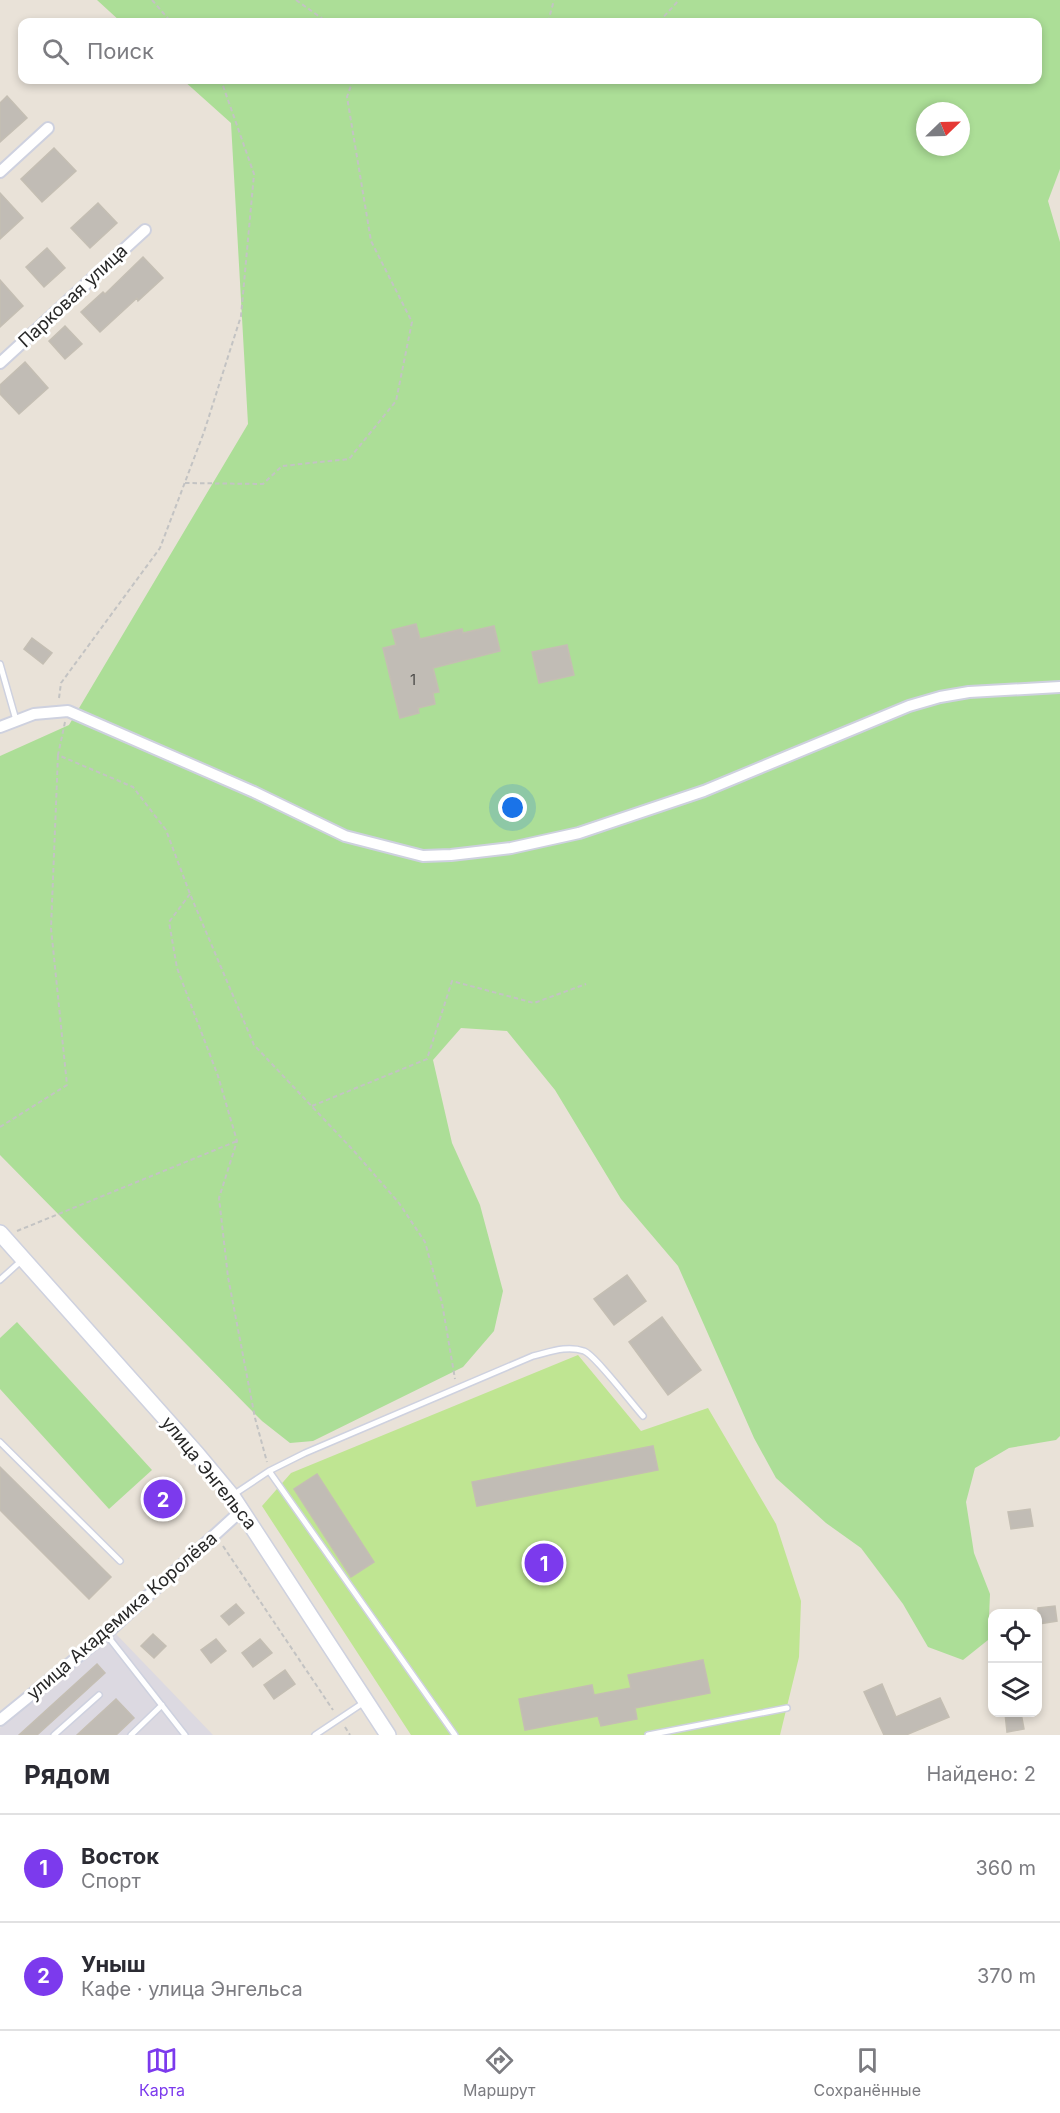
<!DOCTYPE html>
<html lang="ru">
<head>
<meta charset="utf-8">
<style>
	:root { --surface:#fff; --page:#f7f7f7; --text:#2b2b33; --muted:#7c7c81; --line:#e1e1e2; --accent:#7c3aed }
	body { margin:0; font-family:Inter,sans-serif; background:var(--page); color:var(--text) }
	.controls { position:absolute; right:18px; bottom:18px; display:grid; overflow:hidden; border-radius:12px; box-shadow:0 3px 9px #0003 }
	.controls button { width:54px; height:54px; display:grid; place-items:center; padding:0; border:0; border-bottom:2px solid var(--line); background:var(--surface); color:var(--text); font:30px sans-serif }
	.compass { position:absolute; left:916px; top:102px; width:54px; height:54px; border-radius:50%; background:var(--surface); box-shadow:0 3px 9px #0003; rotate:67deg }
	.you { position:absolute; left:513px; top:808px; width:21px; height:21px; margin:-15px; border:4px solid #fff; border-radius:50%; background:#1a73e8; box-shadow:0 0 0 9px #1a73e833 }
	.badge { display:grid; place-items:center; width:39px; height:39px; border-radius:50%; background:var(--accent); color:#fff; font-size:20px; font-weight:700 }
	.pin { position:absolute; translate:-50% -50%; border:3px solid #fff; box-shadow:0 2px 6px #0006 }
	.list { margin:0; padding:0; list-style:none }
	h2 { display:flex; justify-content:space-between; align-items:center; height:78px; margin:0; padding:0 24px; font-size:26px }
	h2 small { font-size:20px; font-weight:400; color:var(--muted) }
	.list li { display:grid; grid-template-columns:39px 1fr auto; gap:18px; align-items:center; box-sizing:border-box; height:108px; padding:0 24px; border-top:2px solid var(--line) }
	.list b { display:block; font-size:22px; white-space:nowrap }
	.list p { margin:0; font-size:20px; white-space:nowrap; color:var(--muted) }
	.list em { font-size:20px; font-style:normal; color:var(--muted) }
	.icon { flex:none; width:33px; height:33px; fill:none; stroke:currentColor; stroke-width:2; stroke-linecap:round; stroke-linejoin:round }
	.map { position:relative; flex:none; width:1060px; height:1735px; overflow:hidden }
	.search { position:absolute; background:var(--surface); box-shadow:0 3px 9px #0003; left:18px; right:18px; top:18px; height:66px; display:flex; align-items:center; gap:15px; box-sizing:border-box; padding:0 21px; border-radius:12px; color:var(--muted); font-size:22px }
	.sheet { height:294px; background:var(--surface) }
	nav { display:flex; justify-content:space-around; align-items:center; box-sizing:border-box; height:84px; border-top:2px solid var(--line); background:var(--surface); font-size:16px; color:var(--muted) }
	nav a { display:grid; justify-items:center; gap:3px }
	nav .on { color:var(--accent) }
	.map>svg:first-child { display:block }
</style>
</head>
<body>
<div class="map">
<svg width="1060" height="1735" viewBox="0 0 1060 1735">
	<rect width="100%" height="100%" fill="#e9e2d8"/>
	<path fill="#dcd9e1" d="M 116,1634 L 213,1735 L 0,1735 L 0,1728 Z"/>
	<path fill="#acde97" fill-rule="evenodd" d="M 97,0 L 1060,0 L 1060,169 L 1048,201 L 1060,242 L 1060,1436 L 1056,1440 L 1009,1448 L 975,1468 L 966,1502 L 974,1553 L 990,1594 L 988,1640 L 963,1660 L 928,1647 L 903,1604 L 861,1548 L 826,1523 L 776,1478 L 754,1438 L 678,1266 L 621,1199 L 555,1090 L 507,1031 L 461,1028 L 433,1060 L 452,1143 L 480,1205 L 503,1291 L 494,1331 L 463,1367 L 313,1441 L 290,1443 L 262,1421 L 0,1155 L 0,756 L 69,725 L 248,424 L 231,123 L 183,80 L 1038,80 L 1038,22 L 121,22 ZM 925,111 L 961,111 L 961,147 L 925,147 Z
		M 17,1322 L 152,1470 L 109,1509 L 0,1389 L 0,1338 Z"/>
	<path fill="#bfe592" d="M 578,1355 L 641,1431 L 708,1408 L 776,1524 L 801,1601 L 799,1657 L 780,1735 L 411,1735 L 262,1506 L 291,1473 Z"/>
	<path fill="#c1bcb5" stroke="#c4beb3" stroke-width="1.5" d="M 7,96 L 27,118 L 0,142 L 0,103 Z
		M 54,148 L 76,171 L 42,202 L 21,179 Z
		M 0,193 L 23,218 L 0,239 Z
		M 98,203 L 117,223 L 90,248 L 71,228 Z
		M 47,248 L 65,268 L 44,287 L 26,267 Z
		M 143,257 L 163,278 L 138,301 L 137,298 L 100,332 L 81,312 L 103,292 L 105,294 Z
		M 0,280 L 23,306 L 0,327 Z
		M 65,326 L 82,344 L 65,359 L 49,341 Z
		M 25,362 L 48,388 L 19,414 L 0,394 L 0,385 Z
		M 416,624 L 420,639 L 462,629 L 463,633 L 494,626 L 500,651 L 433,668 L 439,692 L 433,693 L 435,704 L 418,708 L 419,713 L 400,718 L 383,648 L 396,645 L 392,630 Z
		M 32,638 L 52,653 L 43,664 L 24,649 Z
		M 567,645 L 574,675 L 539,683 L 532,652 Z
		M 627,1275 L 646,1301 L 614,1325 L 594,1299 Z
		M 662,1317 L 701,1370 L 668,1395 L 629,1342 Z
		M 653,1446 L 658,1470 L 477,1506 L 472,1482 Z
		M 0,1467 L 111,1577 L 89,1599 L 0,1510 Z
		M 317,1474 L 374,1562 L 351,1577 L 294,1489 Z
		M 1030,1509 L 1033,1526 L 1011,1529 L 1008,1512 Z
		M 236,1604 L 244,1613 L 229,1625 L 221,1616 Z
		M 1055,1606 L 1057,1621 L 1038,1624 L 1038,1608 Z
		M 153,1634 L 166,1646 L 154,1658 L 141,1646 Z
		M 216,1639 L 226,1651 L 211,1663 L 201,1650 Z
		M 260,1639 L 272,1653 L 253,1667 L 242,1653 Z
		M 703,1660 L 710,1693 L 635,1708 L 637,1719 L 601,1726 L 598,1716 L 525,1730 L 519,1699 L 592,1685 L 594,1695 L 631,1688 L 628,1675 Z
		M 97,1664 L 105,1673 L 37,1735 L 19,1735 Z
		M 285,1670 L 295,1684 L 274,1699 L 264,1685 Z
		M 882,1684 L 896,1717 L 940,1698 L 949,1717 L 906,1735 L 884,1735 L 864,1692 Z
		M 116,1699 L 134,1718 L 116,1735 L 77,1735 Z
		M 1005,1713 L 1021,1713 L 1024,1729 L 1007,1732 Z"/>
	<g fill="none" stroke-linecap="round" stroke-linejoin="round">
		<g stroke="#ced1df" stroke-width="8">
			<path id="service" d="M 0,664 L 16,720
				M 0,1280 L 22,1260
				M 0,1442 L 120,1561
				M 269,1471 L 455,1735
				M 233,1495 L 269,1471 L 305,1453 L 533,1356 C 550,1352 567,1345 584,1351 C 594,1354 633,1405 643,1416
				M 106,1634 L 185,1735
				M 54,1735 L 99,1695
				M 131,1735 L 162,1705
				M 315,1735 L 363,1703
				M 648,1735 L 787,1708"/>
		</g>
		<g stroke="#ced1df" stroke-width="14">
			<path id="minor" d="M 0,172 L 48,128
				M 0,363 L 145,230
				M 0,727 L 34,714 L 68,711 L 254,792 L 345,836 L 423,856 L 451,855 L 511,848 L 579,833 L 704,791 L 909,706 L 940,697 L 969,692 L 1060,687
				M 0,1720 L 106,1634 L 242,1510"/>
		</g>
		<g stroke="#ced1df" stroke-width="18">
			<path id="secondary" d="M 0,1233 L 197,1454 L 232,1496 L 388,1735"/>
		</g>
		<path stroke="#c3c3c3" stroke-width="2" stroke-dasharray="4.5 3" stroke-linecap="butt" d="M 152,0 L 171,22
			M 296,0 L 327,22
			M 548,22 L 554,0
			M 659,22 L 679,0
			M 185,483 L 263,484 L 282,466 L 349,459 L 396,401 L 412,322 L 371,241 L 347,97 L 353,80
			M 59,698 L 61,683 L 160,548 L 204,432 L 241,316 L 254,174 L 221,80
			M 65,722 L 58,755 L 133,787 L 166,830 L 190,894 L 254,1045 L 353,1150 L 399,1203 L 425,1242 L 442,1303 L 455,1379
			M 190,894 L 169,922 L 177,968 L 218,1076 L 237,1141 L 219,1198 L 228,1277 L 255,1418 L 267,1462
			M 312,1106 L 427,1059 L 452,981 L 534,1003 L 586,984
			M 0,1127 L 67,1085 L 51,928 L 58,755
			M 17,1231 L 237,1141
			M 223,1546 L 333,1710
			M 345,1727 L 350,1735"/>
		<use href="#service" stroke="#fff" stroke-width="5"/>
		<use href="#minor" stroke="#fff" stroke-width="10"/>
		<use href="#secondary" stroke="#fff" stroke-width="15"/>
	</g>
	<g text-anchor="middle" stroke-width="6" stroke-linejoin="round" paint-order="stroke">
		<g font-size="15" fill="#4e4c4a">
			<text x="413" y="685">1</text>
		</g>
		<g font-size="18" fill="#272727" stroke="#fff">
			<text transform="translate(73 296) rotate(-43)" y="6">Парковая улица</text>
			<text transform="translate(209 1473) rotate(51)" y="6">улица Энгельса</text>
			<text transform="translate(122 1616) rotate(-41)" y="6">улица Академика Королёва</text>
		</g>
	</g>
</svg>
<div class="controls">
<button><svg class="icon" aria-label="locate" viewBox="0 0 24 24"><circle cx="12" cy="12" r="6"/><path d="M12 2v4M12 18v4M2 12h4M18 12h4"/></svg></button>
<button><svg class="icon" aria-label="layers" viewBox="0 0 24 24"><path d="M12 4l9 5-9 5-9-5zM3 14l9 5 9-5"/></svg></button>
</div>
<svg class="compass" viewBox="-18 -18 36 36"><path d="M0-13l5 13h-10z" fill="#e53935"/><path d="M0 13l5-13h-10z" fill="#7c7c81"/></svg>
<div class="you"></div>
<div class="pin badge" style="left:544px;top:1563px">1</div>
<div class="pin badge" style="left:163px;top:1499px">2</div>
<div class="search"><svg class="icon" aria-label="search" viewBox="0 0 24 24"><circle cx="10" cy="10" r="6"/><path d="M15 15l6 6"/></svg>Поиск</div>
</div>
<section class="sheet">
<h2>Рядом<small>Найдено: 2</small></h2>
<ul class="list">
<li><span class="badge">1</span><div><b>Восток</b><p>Спорт</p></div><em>360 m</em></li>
<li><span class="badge">2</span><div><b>Уныш</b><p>Кафе · улица Энгельса</p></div><em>370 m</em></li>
</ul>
</section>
<nav>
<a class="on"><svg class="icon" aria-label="map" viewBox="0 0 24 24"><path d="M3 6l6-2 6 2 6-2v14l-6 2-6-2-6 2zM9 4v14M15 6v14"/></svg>Карта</a>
<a><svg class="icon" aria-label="directions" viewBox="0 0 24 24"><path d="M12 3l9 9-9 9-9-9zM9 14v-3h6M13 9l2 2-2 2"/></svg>Маршрут</a>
<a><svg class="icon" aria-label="saved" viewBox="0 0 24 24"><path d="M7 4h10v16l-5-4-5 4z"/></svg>Сохранённые</a>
</nav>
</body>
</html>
